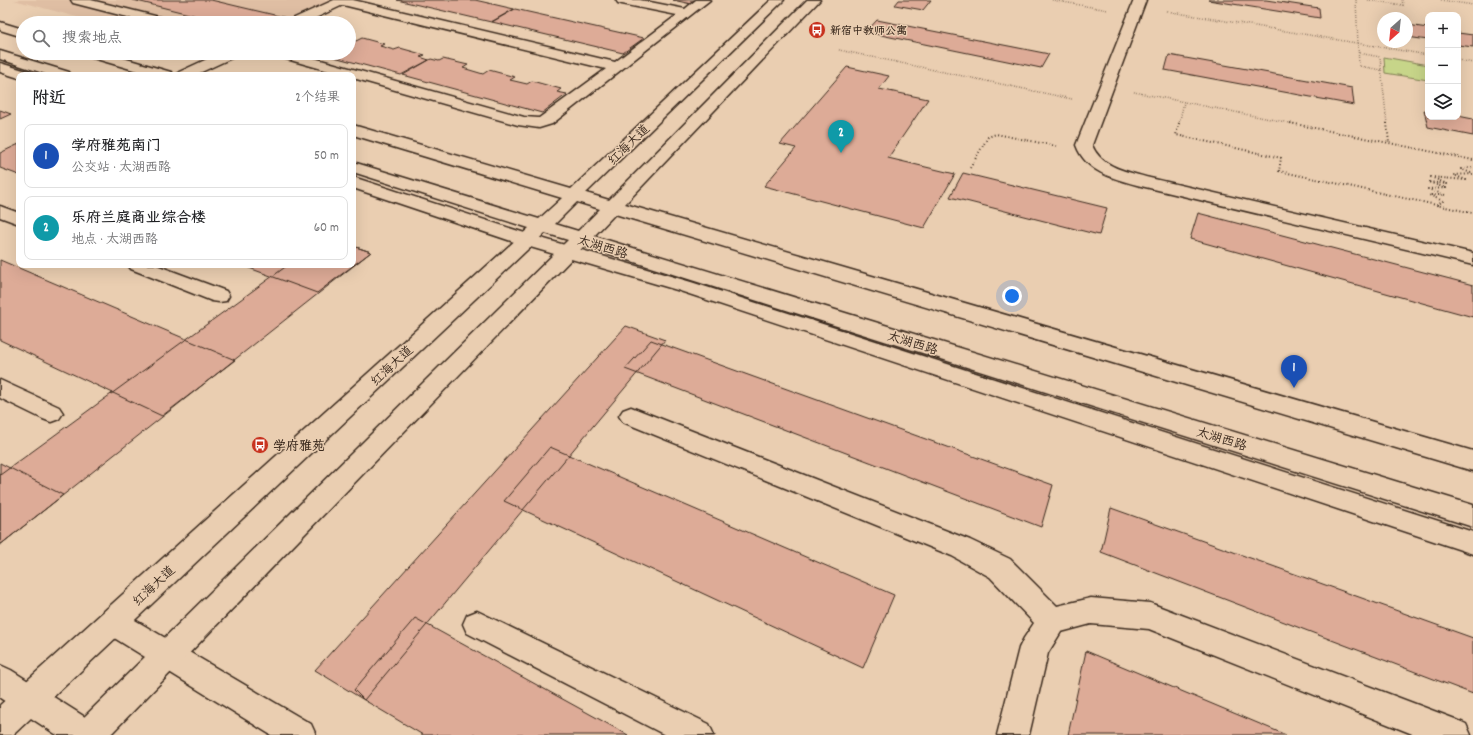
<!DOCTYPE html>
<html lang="zh">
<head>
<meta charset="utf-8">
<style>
	:root { --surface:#fff; --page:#f6f6f6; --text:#202124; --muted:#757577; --line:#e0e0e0; --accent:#c8321e }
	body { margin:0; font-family:Dekko,"LXGW WenKai TC",sans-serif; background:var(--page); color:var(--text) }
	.controls { position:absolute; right:12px; top:12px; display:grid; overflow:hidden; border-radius:8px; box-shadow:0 4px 16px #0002 }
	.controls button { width:36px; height:36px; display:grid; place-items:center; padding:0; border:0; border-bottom:1px solid var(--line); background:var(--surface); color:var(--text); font:20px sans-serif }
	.compass { position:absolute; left:1377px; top:12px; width:36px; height:36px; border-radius:50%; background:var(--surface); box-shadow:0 4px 16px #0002; rotate:207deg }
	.you { position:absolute; left:1012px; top:296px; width:14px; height:14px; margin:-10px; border:3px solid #fff; border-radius:50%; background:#1a73e8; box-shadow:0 0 0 6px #1a73e833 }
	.badge { display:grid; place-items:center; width:26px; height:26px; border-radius:50%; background:var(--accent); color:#fff; font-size:13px; font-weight:700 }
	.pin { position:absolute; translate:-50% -33px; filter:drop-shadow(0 1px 2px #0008) }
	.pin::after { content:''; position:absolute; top:21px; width:14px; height:12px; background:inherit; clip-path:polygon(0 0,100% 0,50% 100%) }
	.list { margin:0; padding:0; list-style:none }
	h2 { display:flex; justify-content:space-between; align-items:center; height:52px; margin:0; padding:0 16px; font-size:17px }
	h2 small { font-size:13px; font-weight:400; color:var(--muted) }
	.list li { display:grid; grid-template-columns:26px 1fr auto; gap:12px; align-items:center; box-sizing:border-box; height:64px; margin:0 8px 8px; padding:0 8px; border:1px solid var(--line); border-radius:8px }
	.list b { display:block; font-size:15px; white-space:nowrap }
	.list p { margin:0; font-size:13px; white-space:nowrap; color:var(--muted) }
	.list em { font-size:13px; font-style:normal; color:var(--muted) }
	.icon { flex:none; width:22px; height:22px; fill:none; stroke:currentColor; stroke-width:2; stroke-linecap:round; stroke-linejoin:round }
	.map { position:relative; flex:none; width:1473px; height:735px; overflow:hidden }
	.search { position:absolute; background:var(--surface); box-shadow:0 4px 16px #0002; left:16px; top:16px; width:340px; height:44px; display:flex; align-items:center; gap:10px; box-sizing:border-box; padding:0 14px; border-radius:22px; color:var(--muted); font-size:15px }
	.panel { position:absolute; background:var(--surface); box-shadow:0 4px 16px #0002; left:16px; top:72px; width:340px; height:196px; border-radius:8px }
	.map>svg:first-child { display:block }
</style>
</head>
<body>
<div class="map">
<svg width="1473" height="735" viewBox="0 0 1473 735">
	<rect width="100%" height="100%" fill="#eaceb1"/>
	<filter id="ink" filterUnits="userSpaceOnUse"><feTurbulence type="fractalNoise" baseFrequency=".025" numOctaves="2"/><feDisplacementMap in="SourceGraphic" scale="8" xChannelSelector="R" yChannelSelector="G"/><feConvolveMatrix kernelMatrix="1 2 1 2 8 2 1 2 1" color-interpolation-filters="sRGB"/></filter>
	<g filter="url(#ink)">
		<path fill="#dfbea3" d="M 14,0 L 336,0 L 286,23 L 99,23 Z"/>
		<path fill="#c7d589" stroke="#818054" d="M 1384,57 L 1428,65 L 1428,80 L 1385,73 Z"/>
		<path fill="#ddab97" stroke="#3b2a1e" d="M 133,0 L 211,0 L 287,18 L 276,23 L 225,23 Z
			M 397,0 L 475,0 L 514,9 L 491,22 Z
			M 673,0 L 696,0 L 691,4 Z
			M 899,0 L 931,0 L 923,10 L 895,5 Z
			M 1208,0 L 1266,0 L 1319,8 L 1320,18 Z
			M 515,9 L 644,38 L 623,53 L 492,22 Z
			M 877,20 L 1049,54 L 1041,68 L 866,32 Z
			M 1407,25 L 1428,28 L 1428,40 L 1407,37 Z
			M 1458,33 L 1473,35 L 1473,47 L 1458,45 Z
			M 362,38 L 384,44 L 380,46 L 394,50 L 400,48 L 425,55 L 420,57 L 429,60 L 401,75 L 319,53 L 349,53 L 349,39 L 356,41 Z
			M 1169,55 L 1352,88 L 1354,105 L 1165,70 Z
			M 431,59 L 439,61 L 443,59 L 468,65 L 463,68 L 483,74 L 489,70 L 515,77 L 510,80 L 527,84 L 532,81 L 561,89 L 557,92 L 567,94 L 542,113 L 403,75 Z
			M 847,67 L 889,76 L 879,89 L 928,99 L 888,158 L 955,174 L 924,228 L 764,186 L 796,148 L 780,144 Z
			M 0,110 L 11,114 L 0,119 Z
			M 1424,110 L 1428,111 L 1428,117 L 1458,116 L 1473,119 L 1473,136 L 1428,127 Z
			M 19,144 L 19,175 L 0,168 L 0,153 Z
			M 963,173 L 1107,208 L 1099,235 L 950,197 Z
			M 1198,213 L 1473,285 L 1473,317 L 1190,239 Z
			M 353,246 L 371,252 L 317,293 L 241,265 L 353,265 Z
			M 353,246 L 371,252 L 0,545 L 0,475 L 288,265 L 353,265 Z
			M 0,260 L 235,360 L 162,416 L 0,340 Z
			M 626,326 L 665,340 L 364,700 L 315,670 Z
			M 651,340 L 1053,485 L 1041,527 L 625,369 Z
			M 550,447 L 894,595 L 863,668 L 504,501 Z
			M 0,463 L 63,495 L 0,545 Z
			M 1111,508 L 1473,638 L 1473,694 L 1101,552 Z
			M 415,618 L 628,735 L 423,735 L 364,700 L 354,690 Z
			M 1086,651 L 1286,735 L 1068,735 Z"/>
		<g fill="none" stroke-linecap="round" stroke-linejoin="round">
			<g stroke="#3b2a1e" stroke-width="3">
				<path id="lane" d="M 71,0 L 91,0 L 171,20 L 172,23 L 151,23 L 73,3 Z
					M 334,0 L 353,0 L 615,62 L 677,15 L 622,4 L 618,3 L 616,0 L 640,0 L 685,9 L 696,0 L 710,0 L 552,124 L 539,128 L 518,125 L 353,78 L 353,75 L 343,75 L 276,56 L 274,53 L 296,53 L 524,117 L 539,118 L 606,69 L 343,5 L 305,23 L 289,23 L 290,20 Z
					M 1134,0 L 1146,0 L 1092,145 C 1101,168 1129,172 1150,178 L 1473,253 L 1473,265 L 1141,186 C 1115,179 1086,173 1076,145 Z
					M 220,53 L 238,53 L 236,56 L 195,75 L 177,75 L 179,72 Z
					M 0,63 L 30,72 L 32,75 L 19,75 L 19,78 L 0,72 Z
					M 353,177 L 534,236 L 691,282 L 1473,532 L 1473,554 L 677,290 L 520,244 L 353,188 Z
					M 0,206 L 19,213 L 19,224 L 0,217 Z
					M 128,265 L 156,265 L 226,291 L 229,296 L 226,301 L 219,302 L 212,301 L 131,269 Z
					M 0,380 L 59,407 L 63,413 L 59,419 L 51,422 L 43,419 L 0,398 Z
					M 631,407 L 970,540 L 1010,559 L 1057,606 L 1091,598 L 1150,603 L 1455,719 L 1466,724 L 1471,735 L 1415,735 L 1149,629 L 1091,624 L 1061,632 L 1048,653 L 1029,735 L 997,735 L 1019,648 L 1024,638 L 1034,623 L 990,577 L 952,556 L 623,422 L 619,416 L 623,410 Z
					M 113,609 L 123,613 L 311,724 L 316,735 L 271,735 L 103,631 L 99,622 L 103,613 Z
					M 477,611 L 709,724 L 714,735 L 665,735 L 467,633 L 463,624 L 467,615 Z
					M 0,665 L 11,670 L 96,724 L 101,735 L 57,735 L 0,698 Z"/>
			</g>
			<g stroke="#3b2a1e" stroke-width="3">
				<path id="secondary" d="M 771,0 L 784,0 L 586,193 L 609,200 L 807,0 L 820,0 L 625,204 L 1473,451 L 1473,471 L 615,214 L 594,236 L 1473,505 L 1473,527 L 584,246 L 110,735 L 72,735 L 77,724 L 568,240 L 545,233 L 13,735 L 0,735 L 0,705 L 529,228 L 353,172 L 353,162 L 539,219 L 562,198 L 353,135 L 353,125 L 571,189 ZM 577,202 L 600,209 L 578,231 L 555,224 Z
					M 0,22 L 23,29 L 23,37 L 0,30 Z
					M 0,51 L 69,72 L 71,75 L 49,75 L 0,59 Z
					M 84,53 L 106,53 L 171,72 L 173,75 L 151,75 L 86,56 Z"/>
			</g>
			<path stroke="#3b2a1e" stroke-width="1.5" stroke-dasharray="0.5 2" stroke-linecap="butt" d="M 1052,0 L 1108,10
				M 1356,0 L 1359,66 L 1381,70
				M 1368,0 L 1403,5 L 1402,0
				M 1441,0 L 1473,5
				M 1166,11 L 1428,55
				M 839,50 L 1072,99
				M 1359,53 L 1380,57 L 1387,124
				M 1458,60 L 1473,63
				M 1134,92 L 1295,124
				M 1179,124 L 1184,102"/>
			<path stroke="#3b2a1e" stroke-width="2" stroke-dasharray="1 2.5" stroke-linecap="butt" d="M 1179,123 L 1176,135 L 1281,158 L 1279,171 L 1473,213
				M 1290,123 L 1473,160
				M 1387,123 L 1389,143
				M 970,168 L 988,137 L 996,134 L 1056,146
				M 1471,173 L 1461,169 L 1473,167
				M 1437,205 L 1443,201 L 1429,195 L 1445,195 L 1428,189 L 1446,188 L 1428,182 L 1447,184 L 1431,177 L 1466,180 L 1454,175 L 1473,174"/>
			<use href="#lane" fill="#eaceb1" fill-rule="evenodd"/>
			<use href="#secondary" fill="#eaceb1" fill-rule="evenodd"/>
		</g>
	</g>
	<defs>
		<g id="bus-disc" transform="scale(0.9)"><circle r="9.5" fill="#c8321e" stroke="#eaceb1"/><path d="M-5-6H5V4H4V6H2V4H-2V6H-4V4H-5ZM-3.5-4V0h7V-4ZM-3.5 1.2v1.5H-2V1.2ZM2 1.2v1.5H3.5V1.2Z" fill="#fff"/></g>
	</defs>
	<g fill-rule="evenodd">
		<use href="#bus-disc" x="817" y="30"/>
		<use href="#bus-disc" x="260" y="445"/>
	</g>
	<g text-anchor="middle" stroke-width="3" stroke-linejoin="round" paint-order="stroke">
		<g font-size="11" font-weight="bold" fill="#3b2a1e" stroke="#eaceb1" text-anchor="start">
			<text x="830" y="34">新宿中教师公寓</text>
		</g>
		<g font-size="13" fill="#3b2a1e" stroke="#eaceb1">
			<text transform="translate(628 144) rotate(-44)" y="5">红海大道</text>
			<text transform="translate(603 246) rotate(17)" y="5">太湖西路</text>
			<text transform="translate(913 342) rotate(17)" y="5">太湖西路</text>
			<text transform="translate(391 365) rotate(-43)" y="5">红海大道</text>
			<text transform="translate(1222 438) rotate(17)" y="5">太湖西路</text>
			<text transform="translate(153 585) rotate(-43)" y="5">红海大道</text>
		</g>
		<g font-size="13" font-weight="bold" fill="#3b2a1e" stroke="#eaceb1" text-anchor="start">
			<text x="273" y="450">学府雅苑</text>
		</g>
	</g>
</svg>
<div class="controls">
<button>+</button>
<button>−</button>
<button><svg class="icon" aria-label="layers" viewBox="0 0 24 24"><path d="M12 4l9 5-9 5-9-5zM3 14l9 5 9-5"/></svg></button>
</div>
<svg class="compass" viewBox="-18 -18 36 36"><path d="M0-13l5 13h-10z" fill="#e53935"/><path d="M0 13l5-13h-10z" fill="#757577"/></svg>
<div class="you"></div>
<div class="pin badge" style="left:1294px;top:388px;background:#1a4fb4">1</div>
<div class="pin badge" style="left:841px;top:153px;background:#0f9aa8">2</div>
<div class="search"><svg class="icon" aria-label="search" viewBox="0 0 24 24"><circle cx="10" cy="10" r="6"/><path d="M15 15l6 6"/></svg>搜索地点</div>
<section class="panel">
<h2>附近<small>2个结果</small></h2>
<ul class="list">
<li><span class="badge" style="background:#1a4fb4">1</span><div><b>学府雅苑南门</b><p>公交站 · 太湖西路</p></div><em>50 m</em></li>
<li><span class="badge" style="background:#0f9aa8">2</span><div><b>乐府兰庭商业综合楼</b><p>地点 · 太湖西路</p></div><em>60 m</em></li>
</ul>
</section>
</div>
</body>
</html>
